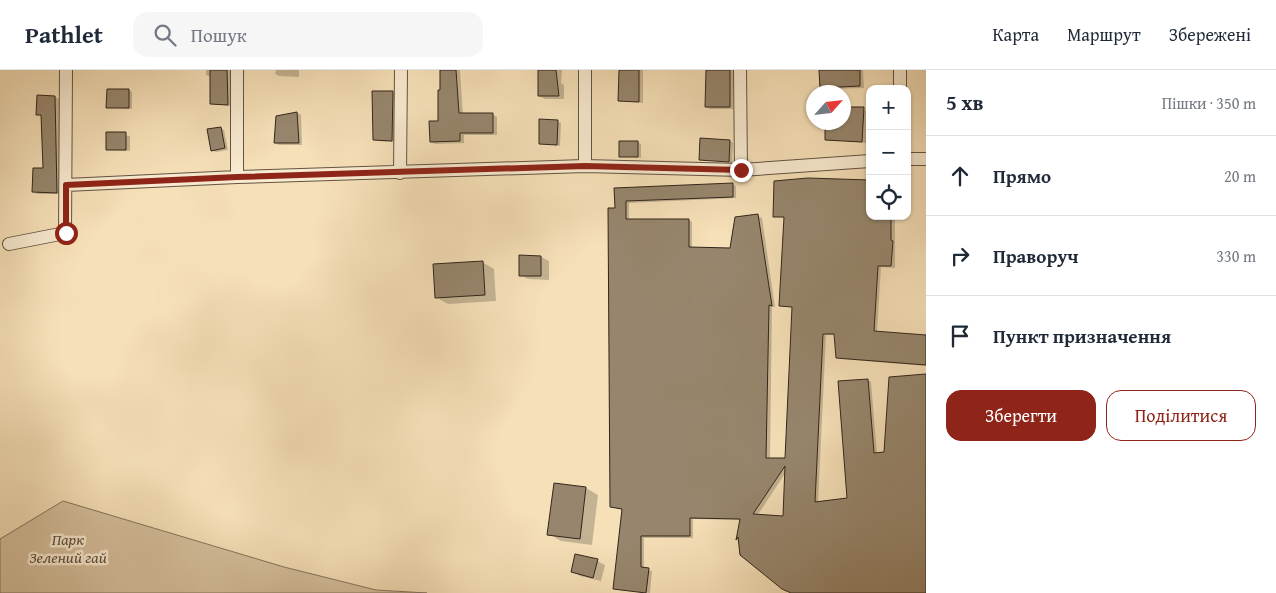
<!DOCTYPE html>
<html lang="uk">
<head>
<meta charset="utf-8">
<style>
	:root { --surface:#fff; --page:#f6f6f7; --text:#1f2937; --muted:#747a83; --line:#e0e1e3; --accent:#8f2418 }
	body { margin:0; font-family:"Gentium Book Plus",serif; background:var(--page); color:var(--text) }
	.controls { position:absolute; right:15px; top:15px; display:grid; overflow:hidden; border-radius:10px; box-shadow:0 1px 4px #0004 }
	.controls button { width:45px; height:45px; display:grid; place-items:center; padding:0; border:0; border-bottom:1px solid var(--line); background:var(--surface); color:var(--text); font:25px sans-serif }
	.compass { position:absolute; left:806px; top:15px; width:45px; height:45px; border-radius:50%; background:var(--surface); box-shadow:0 1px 4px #0004; rotate:63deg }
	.stop { position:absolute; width:15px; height:15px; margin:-11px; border:4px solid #8f2418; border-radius:50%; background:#fff }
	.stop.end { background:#8f2418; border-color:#fff; box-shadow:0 1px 5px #0008 }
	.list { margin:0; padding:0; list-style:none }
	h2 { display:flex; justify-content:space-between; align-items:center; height:65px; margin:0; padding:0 20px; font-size:21px }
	h2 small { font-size:16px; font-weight:400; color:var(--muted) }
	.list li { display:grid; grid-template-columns:32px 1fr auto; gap:15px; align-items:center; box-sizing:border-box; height:80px; padding:0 20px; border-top:1px solid var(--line) }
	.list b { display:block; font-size:19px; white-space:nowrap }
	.list em { font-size:16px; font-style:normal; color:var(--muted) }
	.actions { display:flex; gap:10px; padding:15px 20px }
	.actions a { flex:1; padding:11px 0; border:1px solid var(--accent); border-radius:15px; text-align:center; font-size:18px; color:var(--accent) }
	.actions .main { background:var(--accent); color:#fff }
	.icon { flex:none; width:28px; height:28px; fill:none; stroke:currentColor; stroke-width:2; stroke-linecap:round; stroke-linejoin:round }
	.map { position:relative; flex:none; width:926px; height:523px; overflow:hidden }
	header { display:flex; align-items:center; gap:30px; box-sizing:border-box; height:70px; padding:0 25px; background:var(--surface); border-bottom:1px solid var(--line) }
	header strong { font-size:24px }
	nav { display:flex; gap:28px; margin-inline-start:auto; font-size:18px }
	.search { width:350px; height:45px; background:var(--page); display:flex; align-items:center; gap:12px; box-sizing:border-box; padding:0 18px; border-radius:15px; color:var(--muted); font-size:19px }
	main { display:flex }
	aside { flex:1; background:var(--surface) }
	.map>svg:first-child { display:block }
</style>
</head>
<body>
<header>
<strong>Pathlet</strong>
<div class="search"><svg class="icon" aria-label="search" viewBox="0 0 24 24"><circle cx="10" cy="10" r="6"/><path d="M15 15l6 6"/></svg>Пошук</div>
<nav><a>Карта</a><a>Маршрут</a><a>Збережені</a></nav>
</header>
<main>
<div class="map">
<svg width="926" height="523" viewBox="0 0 926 523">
	<rect width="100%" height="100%" fill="#f6e0b8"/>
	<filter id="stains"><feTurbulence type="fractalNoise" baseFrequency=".004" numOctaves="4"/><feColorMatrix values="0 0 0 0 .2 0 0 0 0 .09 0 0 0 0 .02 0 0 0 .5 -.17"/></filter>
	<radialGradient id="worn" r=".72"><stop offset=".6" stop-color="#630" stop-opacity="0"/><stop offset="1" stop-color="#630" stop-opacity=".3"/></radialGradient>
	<path fill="#d5c09d" stroke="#83725c" d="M 63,431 L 284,497 L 376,520 L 427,523 L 0,523 L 0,469 Z"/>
	<path fill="#0003" fill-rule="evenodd" d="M 206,0 L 230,0 L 231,36 L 212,34 L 211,7 L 206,5 Z
		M 276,0 L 299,0 L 299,7 L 279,6 L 275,4 Z
		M 440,0 L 460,0 L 463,45 L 492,44 L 497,47 L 497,65 L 464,65 L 464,73 L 435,74 L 431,72 L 439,52 Z
		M 539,0 L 562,0 L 561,13 L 564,15 L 564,29 L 545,29 L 539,26 Z
		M 620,0 L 643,0 L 643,33 L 620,31 Z
		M 707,0 L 733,0 L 733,39 L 710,39 L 706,37 Z
		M 821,0 L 863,0 L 864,18 L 824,19 L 821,17 Z
		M 129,20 L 132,22 L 132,39 L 108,37 Z
		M 392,22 L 396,24 L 395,72 L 378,71 L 375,69 Z
		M 55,27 L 59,29 L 60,124 L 37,124 L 34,122 L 44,100 L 41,46 L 38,44 Z
		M 844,38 L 867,41 L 866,73 L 826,69 L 844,52 Z
		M 297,43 L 301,45 L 302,75 L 279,75 L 275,73 Z
		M 557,51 L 561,53 L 560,76 L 540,73 Z
		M 221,58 L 224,60 L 228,80 L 216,82 L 212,80 Z
		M 108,63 L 130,66 L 130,81 L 107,79 Z
		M 730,71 L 733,73 L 732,93 L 700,89 Z
		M 638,72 L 641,74 L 641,88 L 620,86 Z
		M 732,114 L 736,116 L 736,128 L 629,133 L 629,150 L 689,150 L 692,152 L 692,178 L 731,180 L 758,146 L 762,148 L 775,237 L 772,237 L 770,389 L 786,390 L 793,238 L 780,235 L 785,148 L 774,146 L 895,146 L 895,198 L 881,197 L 877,262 L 926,267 L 926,296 L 841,289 L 838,287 L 836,265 L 826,265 L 818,433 L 849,429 L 868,310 L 871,312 L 877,384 L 885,384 L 926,306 L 926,523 L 793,523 L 737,469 L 741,450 L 693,449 L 693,468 L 644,468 L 644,499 L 652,501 L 650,523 L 614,518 L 623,440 L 611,437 L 615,119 ZM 786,402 L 784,447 L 757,446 Z
		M 520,187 L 541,187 L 549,191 L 549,210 L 528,209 L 520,205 Z
		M 482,192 L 494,199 L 496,231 L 448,234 L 436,227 Z
		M 586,418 L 598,425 L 592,475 L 561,471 L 549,464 Z
		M 597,491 L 605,495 L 601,511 L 580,506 L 572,501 Z"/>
	<path fill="#97866d" stroke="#31251b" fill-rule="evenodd" d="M 210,0 L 227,0 L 228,35 L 210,34 Z
		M 440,0 L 456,0 L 459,43 L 493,43 L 493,63 L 460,63 L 460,71 L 430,72 L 429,51 L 438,51 L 438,20 L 440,20 Z
		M 538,0 L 556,0 L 559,26 L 538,26 Z
		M 619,0 L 639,0 L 639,32 L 618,31 Z
		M 706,0 L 730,0 L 730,37 L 705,37 Z
		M 819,0 L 860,0 L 860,16 L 820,18 Z
		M 107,19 L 129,19 L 129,38 L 106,38 Z
		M 372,21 L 393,21 L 392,71 L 373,70 Z
		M 37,25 L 55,26 L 57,123 L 32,122 L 33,98 L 43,98 L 41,45 L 36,45 Z
		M 844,37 L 864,37 L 862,72 L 825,70 L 825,52 L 844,52 Z
		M 297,42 L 299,73 L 274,73 L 276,46 Z
		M 539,49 L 558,50 L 557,75 L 539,74 Z
		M 221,57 L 225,78 L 211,81 L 207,59 Z
		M 106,62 L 126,62 L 126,80 L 106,80 Z
		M 700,68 L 730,70 L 729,92 L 699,90 Z
		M 619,71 L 638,71 L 638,87 L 619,87 Z
		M 808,108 L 870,110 L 870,146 L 891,146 L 891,170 L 893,171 L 891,196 L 878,196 L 874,261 L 926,265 L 926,295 L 836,288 L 834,264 L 823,264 L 815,432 L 847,428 L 838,311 L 868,309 L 874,383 L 884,382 L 889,307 L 926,304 L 926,523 L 791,523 L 782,519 L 740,485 L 738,467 L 736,470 L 740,449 L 690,448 L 690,466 L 641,466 L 641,497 L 649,498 L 646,523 L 613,519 L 622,439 L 610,437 L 608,138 L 615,138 L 614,118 L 733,113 L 733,127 L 626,131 L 626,149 L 689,149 L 689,177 L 730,178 L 735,147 L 758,144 L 772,236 L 769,235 L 766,388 L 785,388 L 792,237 L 779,236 L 784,147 L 773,147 L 774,111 ZM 785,396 L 783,446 L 753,444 Z
		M 519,185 L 541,186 L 541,206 L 519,206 Z
		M 483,191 L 485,225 L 435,228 L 433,194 Z
		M 554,413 L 586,417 L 580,469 L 547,465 Z
		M 575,484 L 598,489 L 593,508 L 571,502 Z"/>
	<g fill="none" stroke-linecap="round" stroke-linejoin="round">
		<g stroke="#625442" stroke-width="14">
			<path id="street" d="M 237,0 L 237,107
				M 740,0 L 741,100
				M 900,0 L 900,19
				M 907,89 L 926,89
				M 585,96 L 585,0
				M 400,103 L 401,0
				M 66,115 L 237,107 L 585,96 L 741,100 L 870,91
				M 9,174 L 65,163 L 66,0"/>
		</g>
		<use href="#street" stroke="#f9ebd1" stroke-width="12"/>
	</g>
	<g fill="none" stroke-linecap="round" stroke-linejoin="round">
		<path stroke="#8f2418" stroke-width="6" d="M 66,163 L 66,115 L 237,107 L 585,96 L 741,100"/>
	</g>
	<g text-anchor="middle" stroke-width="5" stroke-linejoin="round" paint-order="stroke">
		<g font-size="16" font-style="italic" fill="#5a4c3c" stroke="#f9ebd1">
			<text x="68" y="475">Парк<tspan x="68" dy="18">Зелений гай</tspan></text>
		</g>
	</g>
	<rect width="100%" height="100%" filter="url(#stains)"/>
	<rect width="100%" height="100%" fill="url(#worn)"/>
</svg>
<div class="controls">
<button>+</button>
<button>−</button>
<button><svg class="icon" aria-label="locate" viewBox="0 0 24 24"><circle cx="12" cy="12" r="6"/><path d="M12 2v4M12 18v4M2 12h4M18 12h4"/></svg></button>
</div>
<svg class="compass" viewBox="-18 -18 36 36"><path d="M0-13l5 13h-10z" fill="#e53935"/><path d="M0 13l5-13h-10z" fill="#747a83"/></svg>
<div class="stop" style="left:66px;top:163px"></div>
<div class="stop end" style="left:741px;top:100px"></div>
</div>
<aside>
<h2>5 хв<small>Пішки · 350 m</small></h2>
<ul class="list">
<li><svg class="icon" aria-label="ahead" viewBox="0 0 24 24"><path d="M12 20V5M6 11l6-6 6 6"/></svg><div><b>Прямо</b></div><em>20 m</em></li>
<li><svg class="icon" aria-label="right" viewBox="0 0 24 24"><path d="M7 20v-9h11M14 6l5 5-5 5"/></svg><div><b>Праворуч</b></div><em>330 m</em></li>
<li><svg class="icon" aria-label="arrive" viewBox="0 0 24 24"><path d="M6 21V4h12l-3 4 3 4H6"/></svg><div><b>Пункт призначення</b></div></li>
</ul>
<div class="actions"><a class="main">Зберегти</a><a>Поділитися</a></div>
</aside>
</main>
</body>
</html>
